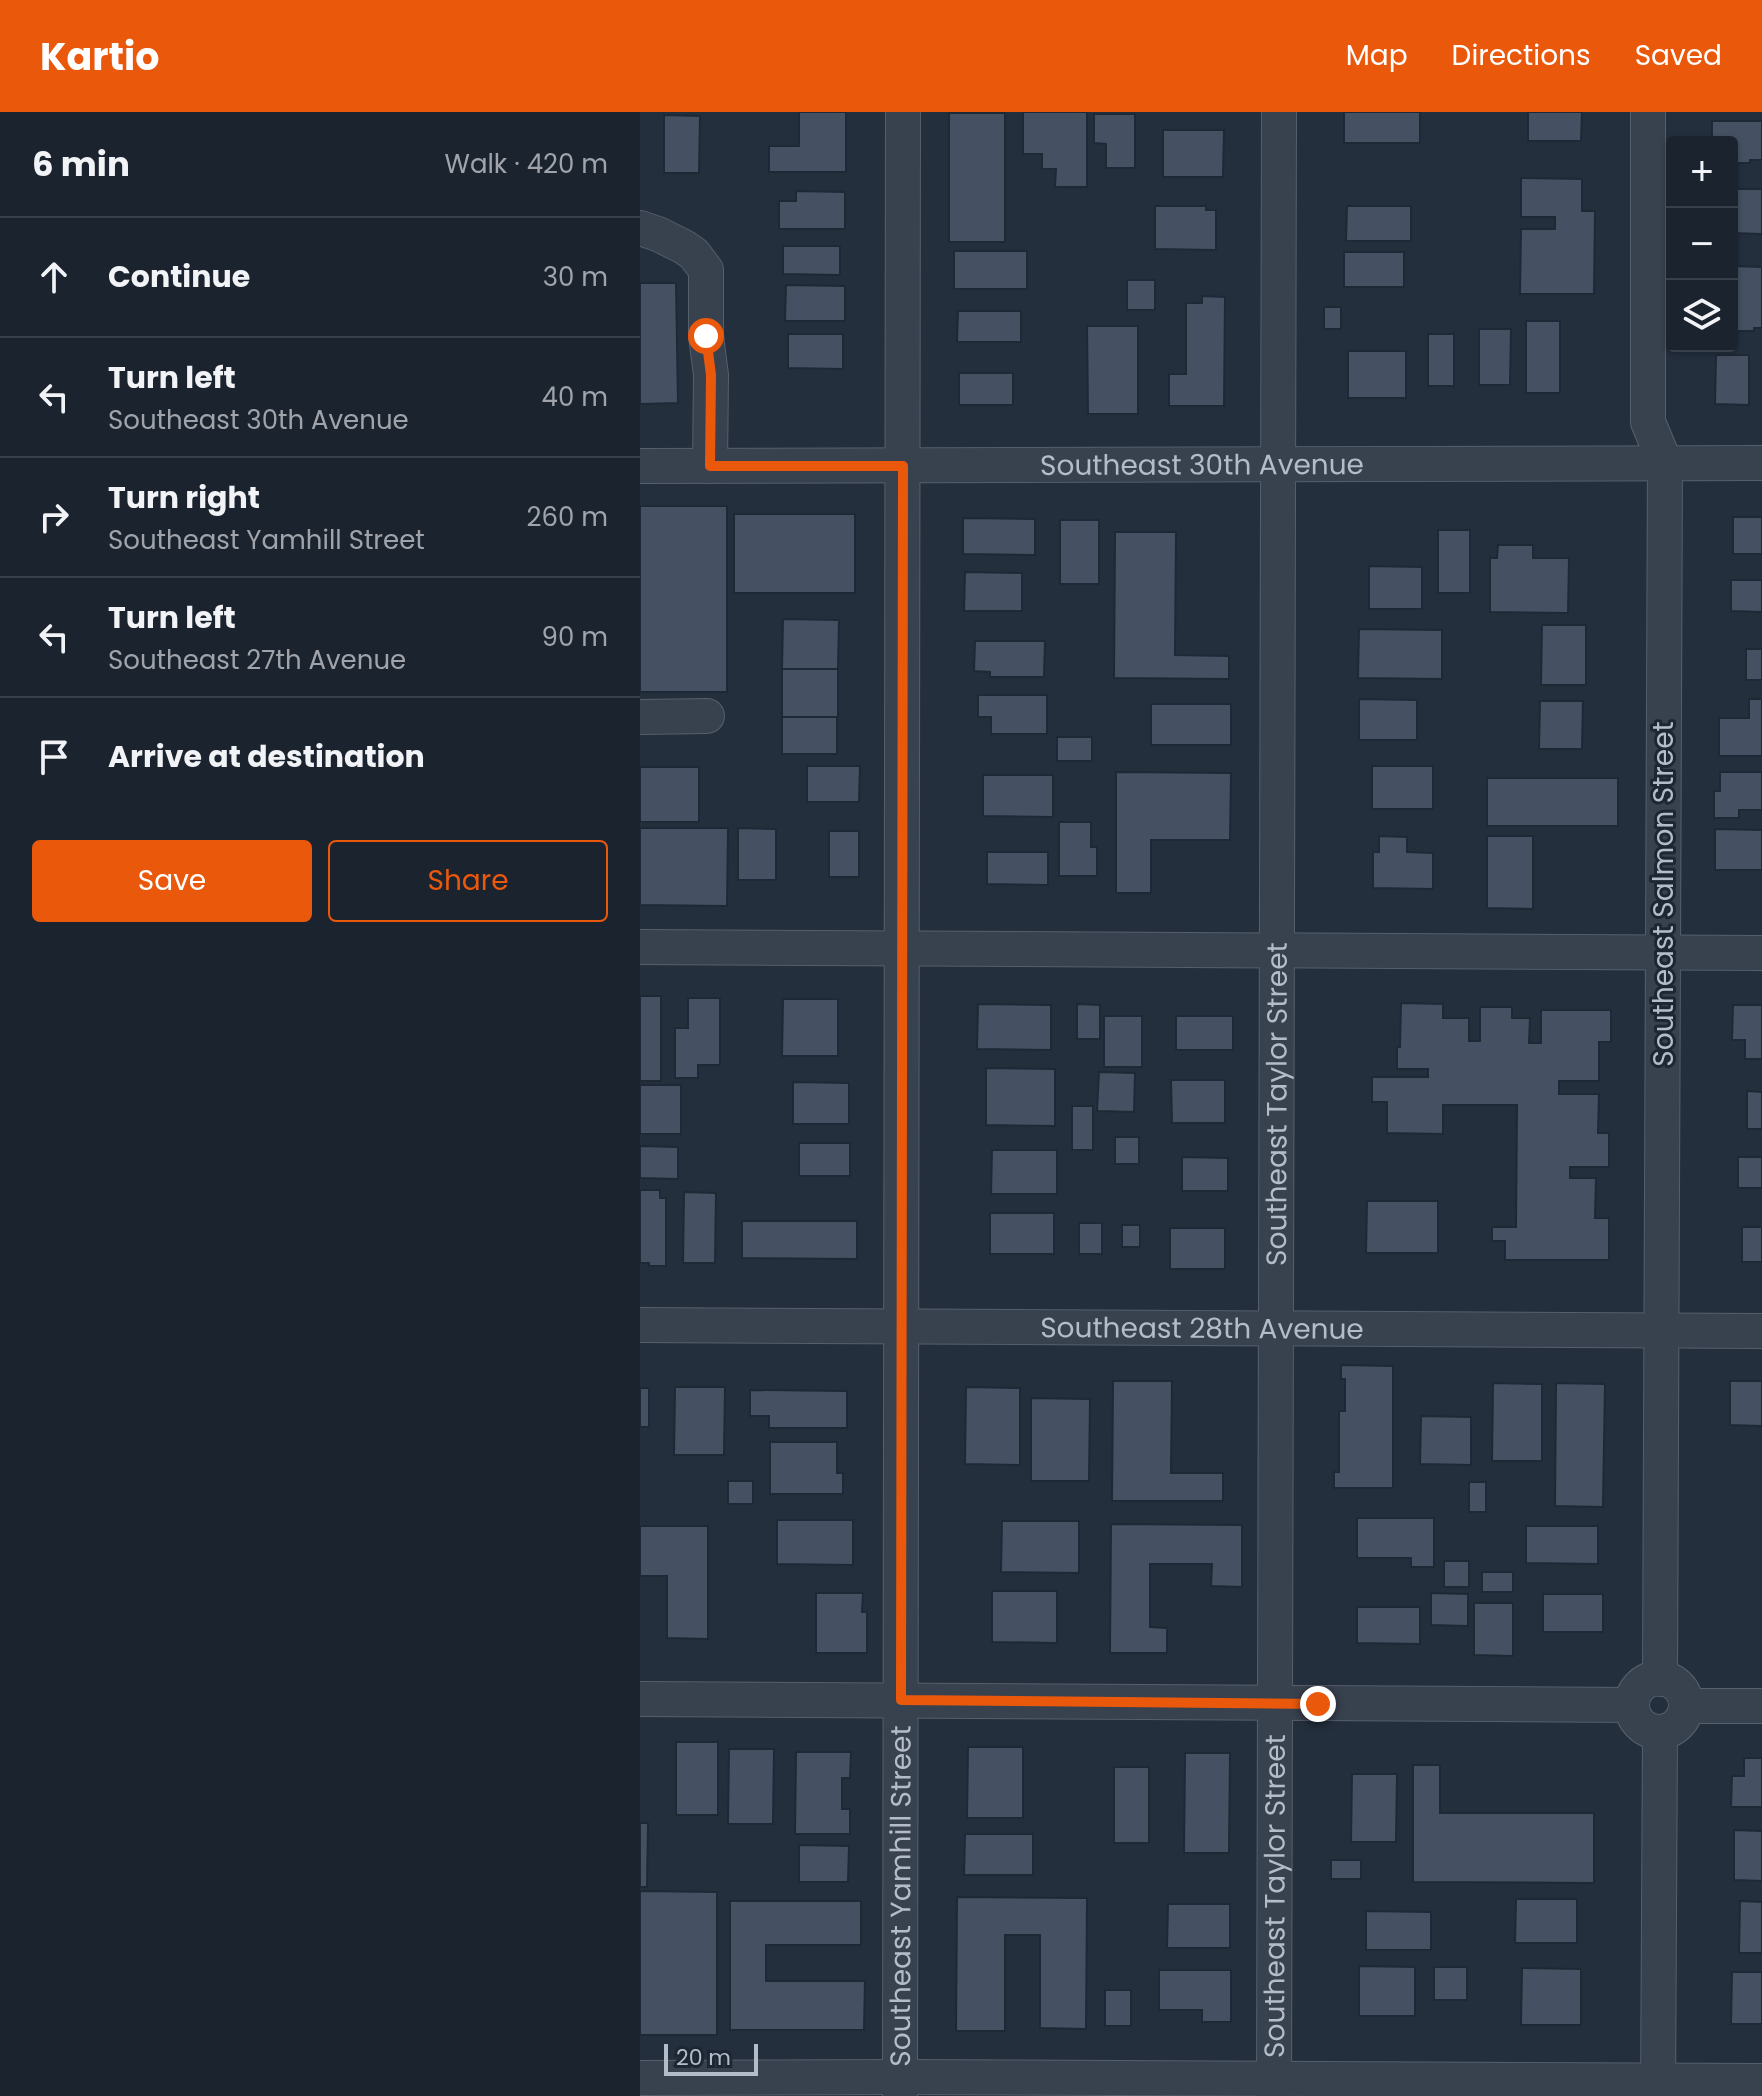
<!DOCTYPE html>
<html lang="en">
<head>
<meta charset="utf-8">
<style>
	:root { --surface:#1b232e; --page:#282f3a; --text:#f1f3f6; --muted:#a0a4aa; --line:#39404a; --accent:#ea580c }
	body { margin:0; font-family:Poppins,sans-serif; background:var(--page); color:var(--text) }
	.controls { position:absolute; right:24px; top:24px; display:grid; overflow:hidden; border-radius:8px; box-shadow:0 2px 6px #0004 }
	.controls button { width:72px; height:72px; display:grid; place-items:center; padding:0; border:0; border-bottom:2px solid var(--line); background:var(--surface); color:var(--text); font:40px sans-serif }
	.scale { position:absolute; left:24px; bottom:20px; width:94px; box-sizing:border-box; padding-left:8px; border:4px solid #b4bcc9; border-top:0; font-size:22px; line-height:28px; white-space:nowrap; color:#b4bcc9; -webkit-text-stroke:6px #1d2633; paint-order:stroke }
	.stop { position:absolute; width:24px; height:24px; margin:-18px; border:6px solid #ea580c; border-radius:50%; background:#fff }
	.stop.end { background:#ea580c; border-color:#fff; box-shadow:0 2px 8px #0008 }
	.list { margin:0; padding:0; list-style:none }
	h2 { display:flex; justify-content:space-between; align-items:center; height:104px; margin:0; padding:0 32px; font-size:34px }
	h2 small { font-size:26px; font-weight:400; color:var(--muted) }
	.list li { display:grid; grid-template-columns:52px 1fr auto; gap:24px; align-items:center; box-sizing:border-box; height:120px; padding:0 32px; border-top:2px solid var(--line) }
	.list b { display:block; font-size:30px; white-space:nowrap }
	.list p { margin:0; font-size:26px; white-space:nowrap; color:var(--muted) }
	.list em { font-size:26px; font-style:normal; color:var(--muted) }
	.actions { display:flex; gap:16px; padding:24px 32px }
	.actions a { flex:1; padding:18px 0; border:2px solid var(--accent); border-radius:8px; text-align:center; font-size:28px; color:var(--accent) }
	.actions .main { background:var(--accent); color:#fff }
	.icon { flex:none; width:44px; height:44px; fill:none; stroke:currentColor; stroke-width:2; stroke-linecap:round; stroke-linejoin:round }
	.map { position:relative; flex:none; width:1122px; height:1984px; overflow:hidden }
	header { display:flex; align-items:center; gap:48px; box-sizing:border-box; height:112px; padding:0 40px; background:var(--accent); color:#fff }
	header strong { font-size:38px }
	nav { display:flex; gap:44px; margin-inline-start:auto; font-size:28px }
	main { display:flex }
	aside { flex:1; background:var(--surface) }
	.map>svg:first-child { display:block }
</style>
</head>
<body>
<header>
<strong>Kartio</strong>
<nav><a>Map</a><a>Directions</a><a>Saved</a></nav>
</header>
<main>
<aside>
<h2>6 min<small>Walk · 420 m</small></h2>
<ul class="list">
<li><svg class="icon" aria-label="ahead" viewBox="0 0 24 24"><path d="M12 20V5M6 11l6-6 6 6"/></svg><div><b>Continue</b></div><em>30 m</em></li>
<li><svg class="icon" aria-label="left" viewBox="0 0 24 24"><path d="M17 20v-9H6M10 6l-5 5 5 5"/></svg><div><b>Turn left</b><p>Southeast 30th Avenue</p></div><em>40 m</em></li>
<li><svg class="icon" aria-label="right" viewBox="0 0 24 24"><path d="M7 20v-9h11M14 6l5 5-5 5"/></svg><div><b>Turn right</b><p>Southeast Yamhill Street</p></div><em>260 m</em></li>
<li><svg class="icon" aria-label="left" viewBox="0 0 24 24"><path d="M17 20v-9H6M10 6l-5 5 5 5"/></svg><div><b>Turn left</b><p>Southeast 27th Avenue</p></div><em>90 m</em></li>
<li><svg class="icon" aria-label="arrive" viewBox="0 0 24 24"><path d="M6 21V4h12l-3 4 3 4H6"/></svg><div><b>Arrive at destination</b></div></li>
</ul>
<div class="actions"><a class="main">Save</a><a>Share</a></div>
</aside>
<div class="map">
<svg width="1122" height="1984" viewBox="0 0 1122 1984">
	<rect width="100%" height="100%" fill="#242f3e"/>
	<path fill="#455162" stroke="#1f2835" stroke-width="2" d="M 159,0 L 206,0 L 206,60 L 129,60 L 129,34 L 159,34 Z
		M 383,0 L 447,0 L 447,75 L 415,75 L 416,57 L 402,57 L 402,42 L 383,42 Z
		M 704,0 L 780,0 L 780,31 L 704,31 Z
		M 888,0 L 942,0 L 941,29 L 888,29 Z
		M 309,1 L 365,1 L 365,130 L 309,130 Z
		M 454,2 L 495,2 L 495,56 L 466,56 L 466,32 L 454,31 Z
		M 24,3 L 60,4 L 59,61 L 24,61 Z
		M 1072,9 L 1122,9 L 1122,48 L 1110,48 L 1110,51 L 1092,51 L 1092,30 L 1072,30 Z
		M 523,18 L 584,18 L 583,65 L 523,65 Z
		M 881,66 L 942,67 L 942,99 L 955,99 L 954,182 L 880,182 L 881,117 L 915,117 L 915,105 L 881,105 Z
		M 1092,77 L 1122,77 L 1122,122 L 1092,121 Z
		M 156,79 L 205,80 L 205,117 L 139,117 L 139,89 L 156,89 Z
		M 515,94 L 566,94 L 566,98 L 576,98 L 576,138 L 515,137 Z
		M 707,94 L 771,94 L 771,129 L 706,129 Z
		M 143,134 L 200,134 L 200,163 L 143,162 Z
		M 314,139 L 387,139 L 387,177 L 314,177 Z
		M 704,140 L 764,140 L 764,175 L 704,175 Z
		M 1092,154 L 1122,155 L 1122,216 L 1114,216 L 1114,219 L 1092,219 Z
		M 487,168 L 515,168 L 515,198 L 487,198 Z
		M 0,171 L 36,171 L 38,291 L 0,292 Z
		M 146,173 L 205,174 L 205,209 L 145,209 Z
		M 562,184 L 585,185 L 584,294 L 529,294 L 529,262 L 546,262 L 546,191 L 562,191 Z
		M 684,195 L 701,195 L 701,217 L 684,217 Z
		M 318,199 L 381,199 L 381,230 L 317,230 Z
		M 886,209 L 920,209 L 920,281 L 886,281 Z
		M 447,214 L 498,214 L 498,302 L 448,302 Z
		M 839,217 L 871,217 L 870,273 L 839,273 Z
		M 148,222 L 203,222 L 203,257 L 148,256 Z
		M 788,222 L 814,222 L 814,274 L 788,274 Z
		M 708,239 L 766,239 L 766,286 L 708,286 Z
		M 1076,243 L 1109,243 L 1109,293 L 1075,292 Z
		M 319,261 L 373,261 L 373,293 L 319,293 Z
		M 0,394 L 87,394 L 87,580 L 0,580 Z
		M 94,402 L 215,402 L 215,481 L 94,481 Z
		M 1093,405 L 1122,405 L 1122,442 L 1093,442 Z
		M 323,406 L 395,407 L 395,443 L 323,442 Z
		M 420,408 L 459,408 L 459,472 L 420,472 Z
		M 798,418 L 830,418 L 830,481 L 798,481 Z
		M 475,420 L 536,420 L 535,543 L 589,544 L 589,567 L 474,566 Z
		M 858,433 L 893,433 L 893,446 L 929,446 L 928,501 L 850,500 L 850,446 L 857,446 Z
		M 729,454 L 782,455 L 782,497 L 729,497 Z
		M 325,460 L 382,461 L 382,499 L 324,499 Z
		M 1091,468 L 1122,468 L 1122,500 L 1091,499 Z
		M 143,507 L 199,508 L 198,557 L 142,557 Z
		M 902,513 L 946,513 L 946,573 L 901,573 Z
		M 719,517 L 802,518 L 802,567 L 718,566 Z
		M 335,529 L 405,529 L 404,565 L 350,565 L 350,560 L 334,559 Z
		M 1106,537 L 1122,537 L 1122,568 L 1106,568 Z
		M 142,557 L 198,557 L 198,605 L 142,605 Z
		M 338,583 L 407,583 L 407,622 L 351,622 L 351,605 L 338,605 Z
		M 719,587 L 777,588 L 777,628 L 719,628 Z
		M 1109,587 L 1122,587 L 1122,644 L 1079,644 L 1079,606 L 1109,606 Z
		M 900,589 L 943,589 L 942,637 L 899,637 Z
		M 511,592 L 591,592 L 591,633 L 511,633 Z
		M 142,605 L 197,605 L 197,642 L 142,642 Z
		M 417,625 L 452,625 L 452,649 L 417,649 Z
		M 167,654 L 220,654 L 219,690 L 167,690 Z
		M 732,654 L 793,654 L 793,697 L 732,697 Z
		M 0,655 L 59,655 L 59,710 L 0,710 Z
		M 476,660 L 591,661 L 590,728 L 511,728 L 511,781 L 476,781 Z
		M 1080,660 L 1122,660 L 1122,698 L 1099,698 L 1099,706 L 1074,706 L 1074,679 L 1080,679 Z
		M 343,663 L 413,663 L 413,705 L 343,704 Z
		M 847,666 L 978,666 L 978,714 L 847,714 Z
		M 419,710 L 451,710 L 451,735 L 457,735 L 457,764 L 419,764 Z
		M 0,716 L 88,716 L 87,794 L 0,793 Z
		M 98,716 L 136,717 L 136,768 L 98,768 Z
		M 1075,717 L 1122,718 L 1122,758 L 1075,758 Z
		M 189,719 L 219,719 L 219,765 L 189,765 Z
		M 739,724 L 767,725 L 767,740 L 793,741 L 793,777 L 733,776 L 733,740 L 739,740 Z
		M 847,724 L 893,724 L 893,797 L 847,796 Z
		M 347,740 L 408,740 L 408,773 L 347,772 Z
		M 0,884 L 21,884 L 21,969 L 0,969 Z
		M 48,886 L 80,886 L 80,953 L 58,953 L 58,966 L 35,966 L 35,916 L 48,916 Z
		M 143,887 L 198,887 L 198,944 L 142,944 Z
		M 761,891 L 803,892 L 803,906 L 829,906 L 829,929 L 840,929 L 840,895 L 872,895 L 872,906 L 890,906 L 889,931 L 901,931 L 901,898 L 971,898 L 971,930 L 959,930 L 959,969 L 919,969 L 919,982 L 959,982 L 958,1021 L 969,1021 L 969,1055 L 930,1055 L 930,1066 L 956,1066 L 955,1106 L 969,1106 L 969,1148 L 865,1148 L 865,1129 L 852,1129 L 852,1115 L 876,1115 L 877,993 L 803,993 L 803,1022 L 747,1021 L 747,990 L 732,990 L 732,965 L 788,965 L 788,957 L 757,957 L 757,935 L 760,935 Z
		M 338,892 L 411,893 L 411,938 L 337,937 Z
		M 437,892 L 460,893 L 460,927 L 437,927 Z
		M 1093,893 L 1122,893 L 1122,947 L 1105,947 L 1105,928 L 1092,928 Z
		M 464,904 L 502,904 L 502,955 L 464,955 Z
		M 536,904 L 593,904 L 593,938 L 536,938 Z
		M 346,956 L 415,957 L 415,1014 L 346,1013 Z
		M 459,960 L 495,961 L 494,1000 L 457,999 Z
		M 531,968 L 585,968 L 585,1011 L 532,1011 Z
		M 153,970 L 209,971 L 209,1012 L 153,1012 Z
		M 0,973 L 41,973 L 41,1022 L 0,1022 Z
		M 1107,979 L 1122,980 L 1122,1017 L 1107,1017 Z
		M 432,994 L 453,994 L 453,1038 L 432,1038 Z
		M 475,1025 L 499,1025 L 499,1052 L 475,1052 Z
		M 159,1031 L 210,1031 L 210,1064 L 159,1064 Z
		M 0,1034 L 38,1035 L 38,1067 L 0,1066 Z
		M 352,1038 L 417,1038 L 417,1082 L 351,1082 Z
		M 542,1045 L 588,1046 L 588,1079 L 542,1079 Z
		M 1098,1045 L 1122,1045 L 1122,1076 L 1098,1076 Z
		M 0,1078 L 20,1078 L 20,1086 L 26,1086 L 26,1154 L 9,1154 L 9,1151 L 0,1151 Z
		M 44,1080 L 76,1081 L 75,1151 L 43,1151 Z
		M 727,1089 L 798,1089 L 798,1141 L 726,1141 Z
		M 350,1101 L 414,1101 L 414,1142 L 350,1142 Z
		M 102,1109 L 217,1109 L 217,1147 L 102,1146 Z
		M 439,1111 L 462,1111 L 462,1142 L 439,1142 Z
		M 482,1113 L 500,1113 L 500,1135 L 482,1135 Z
		M 1102,1115 L 1122,1115 L 1122,1150 L 1102,1150 Z
		M 530,1116 L 585,1116 L 585,1157 L 530,1157 Z
		M 701,1253 L 753,1254 L 753,1376 L 694,1376 L 694,1360 L 699,1360 L 699,1299 L 705,1299 L 705,1267 L 701,1267 Z
		M 473,1269 L 532,1269 L 531,1361 L 583,1361 L 583,1389 L 472,1389 Z
		M 1090,1269 L 1122,1269 L 1122,1314 L 1090,1313 Z
		M 853,1271 L 902,1272 L 902,1349 L 852,1349 Z
		M 916,1271 L 965,1272 L 963,1395 L 915,1394 Z
		M 35,1275 L 85,1275 L 84,1343 L 34,1343 Z
		M 326,1275 L 380,1276 L 380,1353 L 325,1352 Z
		M 0,1276 L 9,1276 L 9,1315 L 0,1315 Z
		M 110,1278 L 207,1279 L 207,1316 L 129,1316 L 129,1304 L 110,1304 Z
		M 391,1286 L 450,1287 L 449,1369 L 391,1369 Z
		M 781,1304 L 831,1305 L 831,1353 L 780,1352 Z
		M 130,1330 L 197,1330 L 197,1361 L 203,1361 L 203,1382 L 130,1382 Z
		M 88,1369 L 113,1369 L 113,1392 L 88,1392 Z
		M 829,1370 L 846,1370 L 846,1400 L 829,1400 Z
		M 717,1406 L 794,1406 L 794,1455 L 771,1455 L 771,1446 L 717,1446 Z
		M 137,1408 L 213,1408 L 213,1453 L 137,1452 Z
		M 362,1409 L 439,1409 L 439,1461 L 361,1460 Z
		M 471,1412 L 602,1413 L 602,1475 L 571,1474 L 572,1452 L 510,1452 L 510,1515 L 527,1516 L 527,1541 L 470,1541 Z
		M 0,1414 L 68,1414 L 68,1527 L 27,1526 L 27,1464 L 0,1464 Z
		M 886,1414 L 958,1414 L 958,1452 L 886,1451 Z
		M 804,1449 L 829,1449 L 829,1475 L 804,1475 Z
		M 842,1460 L 873,1460 L 873,1480 L 842,1480 Z
		M 352,1479 L 417,1479 L 417,1531 L 352,1530 Z
		M 176,1481 L 223,1481 L 222,1500 L 227,1500 L 227,1541 L 176,1541 Z
		M 791,1481 L 828,1482 L 828,1514 L 791,1513 Z
		M 903,1482 L 963,1482 L 963,1520 L 903,1520 Z
		M 834,1491 L 873,1491 L 873,1544 L 834,1543 Z
		M 717,1495 L 780,1495 L 780,1532 L 717,1531 Z
		M 36,1630 L 78,1630 L 78,1703 L 36,1703 Z
		M 328,1635 L 383,1635 L 383,1706 L 327,1706 Z
		M 89,1637 L 134,1637 L 133,1712 L 88,1712 Z
		M 156,1640 L 211,1640 L 210,1666 L 202,1666 L 202,1697 L 210,1697 L 210,1722 L 155,1722 Z
		M 545,1641 L 590,1641 L 589,1741 L 544,1741 Z
		M 1104,1646 L 1122,1646 L 1122,1695 L 1091,1695 L 1092,1664 L 1104,1664 Z
		M 773,1653 L 800,1653 L 800,1701 L 954,1701 L 954,1771 L 773,1770 Z
		M 474,1655 L 509,1655 L 509,1731 L 474,1731 Z
		M 712,1662 L 757,1662 L 756,1730 L 711,1730 Z
		M 0,1711 L 8,1711 L 7,1775 L 0,1775 Z
		M 1094,1718 L 1122,1719 L 1122,1769 L 1094,1768 Z
		M 325,1722 L 393,1722 L 393,1763 L 324,1763 Z
		M 159,1733 L 209,1734 L 208,1770 L 159,1770 Z
		M 691,1748 L 721,1748 L 721,1767 L 691,1767 Z
		M 0,1779 L 77,1780 L 77,1923 L 0,1923 Z
		M 317,1785 L 447,1786 L 446,1917 L 400,1916 L 400,1823 L 365,1823 L 365,1919 L 316,1919 Z
		M 876,1787 L 937,1787 L 937,1831 L 875,1831 Z
		M 90,1789 L 221,1789 L 221,1833 L 126,1833 L 126,1869 L 225,1869 L 224,1918 L 90,1918 Z
		M 1100,1789 L 1122,1790 L 1122,1841 L 1099,1841 Z
		M 528,1792 L 590,1792 L 590,1836 L 527,1836 Z
		M 726,1799 L 791,1800 L 791,1838 L 726,1838 Z
		M 719,1854 L 775,1855 L 775,1904 L 719,1904 Z
		M 794,1855 L 827,1855 L 827,1888 L 794,1888 Z
		M 882,1856 L 941,1857 L 941,1913 L 881,1913 Z
		M 519,1858 L 591,1858 L 591,1910 L 562,1910 L 562,1898 L 519,1898 Z
		M 1092,1860 L 1122,1860 L 1122,1912 L 1091,1912 Z
		M 465,1878 L 491,1878 L 491,1914 L 465,1914 Z"/>
	<g fill="none" stroke-linecap="round" stroke-linejoin="round">
		<g stroke="#565f6c" stroke-width="36">
			<g id="minor">
				<path d="M 1008,0 L 1008,310 L 1025,351 L 1020,1567"/>
				<path d="M 0,116 L 18,122 L 44,135 L 54,142 L 66,158 L 66,224 L 71,263 L 70,354"/>
				<path id="s1" d="M 0,354 L 1122,351"/>
				<path d="M 0,605 L 67,604"/>
				<path d="M 0,835 L 1122,841"/>
				<path id="s2" d="M 0,1213 L 1122,1219"/>
				<circle cx="1019" cy="1593" r="27"/>
				<path d="M 0,1587 L 992,1593"/>
				<path d="M 1046,1594 L 1122,1594"/>
				<path d="M 0,1966 L 260,1965 L 1122,1969"/>
				<path id="s3" d="M 260,1984 L 263,0"/>
				<path id="s4" d="M 634,1984 L 639,0"/>
				<path d="M 1018,1984 L 1020,1620"/>
			</g>
		</g>
		<use href="#minor" stroke="#38414e" stroke-width="34"/>
	</g>
	<g fill="none" stroke-linecap="round" stroke-linejoin="round">
		<path stroke="#ea580c" stroke-width="10" d="M 66,224 L 71,263 L 70,354 L 263,354 L 261,1588 L 678,1592"/>
	</g>
	<g text-anchor="middle" stroke-width="6" stroke-linejoin="round" paint-order="stroke">
		<g font-size="28" fill="#b4bcc9" stroke="#1d2633">
			<text dy="10" stroke="none"><textPath href="#s1" startOffset="562">Southeast 30th Avenue</textPath></text>
			<text transform="translate(1023 782) rotate(-90)" y="10">Southeast Salmon Street</text>
			<text dy="10" stroke="none"><textPath href="#s4" startOffset="992">Southeast Taylor Street</textPath></text>
			<text dy="10" stroke="none"><textPath href="#s2" startOffset="562">Southeast 28th Avenue</textPath></text>
			<text dy="10" stroke="none"><textPath href="#s3" startOffset="200">Southeast Yamhill Street</textPath></text>
			<text dy="10" stroke="none"><textPath href="#s4" startOffset="200">Southeast Taylor Street</textPath></text>
		</g>
	</g>
</svg>
<div class="controls">
<button>+</button>
<button>−</button>
<button><svg class="icon" aria-label="layers" viewBox="0 0 24 24"><path d="M12 4l9 5-9 5-9-5zM3 14l9 5 9-5"/></svg></button>
</div>
<div class="scale">20 m</div>
<div class="stop" style="left:66px;top:224px"></div>
<div class="stop end" style="left:678px;top:1592px"></div>
</div>
</main>
</body>
</html>
